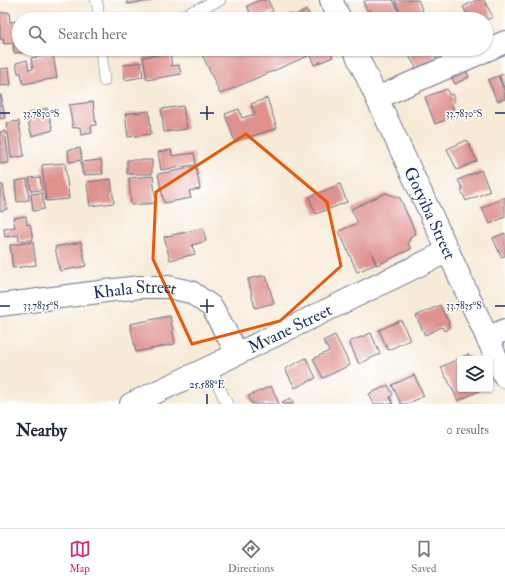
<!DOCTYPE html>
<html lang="en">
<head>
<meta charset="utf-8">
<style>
	:root { --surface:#fff; --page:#f6f6f7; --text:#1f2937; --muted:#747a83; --line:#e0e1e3; --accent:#db2777 }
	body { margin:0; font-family:"IM FELL Double Pica",serif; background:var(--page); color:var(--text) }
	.controls { position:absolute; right:12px; bottom:12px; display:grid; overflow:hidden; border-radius:4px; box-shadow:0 1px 3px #0004 }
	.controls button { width:36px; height:36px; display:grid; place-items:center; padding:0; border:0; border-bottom:1px solid var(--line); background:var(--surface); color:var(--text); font:20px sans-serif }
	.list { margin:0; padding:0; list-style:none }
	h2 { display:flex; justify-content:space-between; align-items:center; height:52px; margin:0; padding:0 16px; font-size:17px }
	h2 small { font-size:13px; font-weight:400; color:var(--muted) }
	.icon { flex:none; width:22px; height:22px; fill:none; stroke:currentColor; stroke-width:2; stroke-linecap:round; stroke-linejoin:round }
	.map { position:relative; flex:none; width:505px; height:404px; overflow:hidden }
	.search { position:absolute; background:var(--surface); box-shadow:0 1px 3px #0004; left:12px; right:12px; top:12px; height:44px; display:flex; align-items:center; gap:10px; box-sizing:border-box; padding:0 14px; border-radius:22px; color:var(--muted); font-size:15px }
	.sheet { height:124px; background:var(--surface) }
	nav { display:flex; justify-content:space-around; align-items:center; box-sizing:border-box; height:56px; border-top:1px solid var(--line); background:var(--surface); font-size:11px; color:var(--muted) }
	nav a { display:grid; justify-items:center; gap:2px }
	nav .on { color:var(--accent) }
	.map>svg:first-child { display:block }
</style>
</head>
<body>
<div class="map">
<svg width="505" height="404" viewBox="0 0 505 404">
	<rect width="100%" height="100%" fill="#fff"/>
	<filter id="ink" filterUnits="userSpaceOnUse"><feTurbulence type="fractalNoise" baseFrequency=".025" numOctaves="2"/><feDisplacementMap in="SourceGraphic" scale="8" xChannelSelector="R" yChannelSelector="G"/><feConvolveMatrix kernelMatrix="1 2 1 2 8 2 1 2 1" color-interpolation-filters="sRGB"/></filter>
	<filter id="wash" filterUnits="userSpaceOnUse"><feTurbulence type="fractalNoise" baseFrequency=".012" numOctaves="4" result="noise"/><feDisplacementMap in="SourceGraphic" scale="16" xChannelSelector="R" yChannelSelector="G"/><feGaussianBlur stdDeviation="0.9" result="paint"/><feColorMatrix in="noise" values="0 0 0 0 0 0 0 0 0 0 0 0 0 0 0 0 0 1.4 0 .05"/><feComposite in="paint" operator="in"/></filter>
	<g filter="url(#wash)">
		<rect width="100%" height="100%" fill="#f7ead7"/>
		<g id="blocks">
			<path fill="#de918d" d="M 127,0 L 151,0 L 151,1 L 127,4 Z
				M 260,0 L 268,0 L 273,11 L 257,19 L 253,19 L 247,6 Z
				M 367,0 L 393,0 L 402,19 L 374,19 L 370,9 L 367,11 L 363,2 Z
				M 395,0 L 418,0 L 424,14 L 413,19 L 402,19 Z
				M 476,0 L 484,0 L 493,17 L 486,20 L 486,19 L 470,19 L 463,7 Z
				M 307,10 L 311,19 L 281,19 L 292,14 L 293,17 Z
				M 9,12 L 10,22 L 19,21 L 19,49 L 27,49 L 27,52 L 14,53 L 13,43 L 4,44 L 3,39 L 0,39 L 0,13 Z
				M 60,13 L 60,17 L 66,17 L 67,19 L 21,19 L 21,18 Z
				M 214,49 L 329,49 L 333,57 L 314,65 L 310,55 L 220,94 L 202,54 Z
				M 405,49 L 431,49 L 438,61 L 418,71 Z
				M 170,53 L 172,66 L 179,65 L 181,74 L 147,80 L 143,57 Z
				M 53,54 L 57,78 L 23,84 L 21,73 L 18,73 L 16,63 L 27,60 L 29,70 L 33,69 L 31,58 Z
				M 141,62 L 143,77 L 125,80 L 123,65 Z
				M 464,65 L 469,77 L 455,84 L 449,72 Z
				M 9,68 L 11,85 L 0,86 L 0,69 Z
				M 505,73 L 505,90 L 499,76 Z
				M 498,76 L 505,94 L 505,99 L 497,101 L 488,80 Z
				M 447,89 L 449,95 L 452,94 L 455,101 L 451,103 L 456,116 L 435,124 L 425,97 Z
				M 0,95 L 1,95 L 5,118 L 0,119 Z
				M 267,98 L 277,128 L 235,142 L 225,114 L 239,109 L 242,118 L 255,114 L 251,104 Z
				M 93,102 L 96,125 L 91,126 L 92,133 L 81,135 L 80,127 L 73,128 L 69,105 Z
				M 183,106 L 187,129 L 164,132 L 161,109 Z
				M 47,108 L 53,130 L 32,136 L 26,114 Z
				M 149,111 L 151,134 L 128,137 L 125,114 Z
				M 19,121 L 24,156 L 11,158 L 7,123 Z
				M 5,131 L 9,163 L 0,164 L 0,132 Z
				M 467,140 L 477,161 L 457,170 L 447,149 Z
				M 80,148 L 82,160 L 69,162 L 68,150 Z
				M 171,150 L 172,156 L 194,153 L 196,165 L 161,170 L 158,152 Z
				M 101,160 L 103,174 L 83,175 L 81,162 Z
				M 127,160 L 152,160 L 152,174 L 127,174 Z
				M 65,163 L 69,199 L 46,201 L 42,165 Z
				M 196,167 L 200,189 L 189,191 L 191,198 L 164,203 L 158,174 Z
				M 481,170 L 490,191 L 466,201 L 461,190 L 463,189 L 458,180 Z
				M 153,176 L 156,203 L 131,205 L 129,178 Z
				M 40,177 L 42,190 L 31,191 L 29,178 Z
				M 27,179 L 29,200 L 17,202 L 15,181 Z
				M 111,179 L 114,203 L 90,206 L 87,182 Z
				M 340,184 L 347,202 L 316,214 L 309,197 Z
				M 0,185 L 3,185 L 7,209 L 0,211 Z
				M 42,193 L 44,209 L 33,211 L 31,194 Z
				M 386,193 L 400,198 L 416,234 L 411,236 L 408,243 L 411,249 L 377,265 L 370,250 L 376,264 L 357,272 L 339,231 L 358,223 L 351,209 Z
				M 505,197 L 505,217 L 490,224 L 482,208 Z
				M 26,216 L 27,225 L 30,224 L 33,240 L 19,241 L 18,235 L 5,237 L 4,229 L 15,227 L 13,218 Z
				M 203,228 L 206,241 L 192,245 L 195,254 L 170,260 L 164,237 Z
				M 505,233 L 505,256 L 501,257 L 493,238 Z
				M 33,242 L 36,265 L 13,268 L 10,245 Z
				M 81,242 L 86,266 L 60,271 L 55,247 Z
				M 266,275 L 274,303 L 255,308 L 248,279 Z
				M 440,305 L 449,323 L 448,324 L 450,328 L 444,331 L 442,327 L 425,335 L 416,316 Z
				M 170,316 L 175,344 L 136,352 L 130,324 Z
				M 401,320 L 410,340 L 388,350 L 379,330 Z
				M 371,333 L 380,354 L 359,364 L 349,342 Z
				M 335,335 L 350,365 L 323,378 L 313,359 L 329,351 L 323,341 Z
				M 468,354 L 470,359 L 460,359 L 460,389 L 479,389 L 479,391 L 458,401 L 447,378 L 446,378 L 441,367 Z
				M 306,358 L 316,378 L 295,388 L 285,369 Z
				M 414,375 L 424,396 L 407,404 L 401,404 L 392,385 Z
				M 388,385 L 393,395 L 390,397 L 393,404 L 374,404 L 369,394 Z
				M 271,386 L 279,404 L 252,404 L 248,396 Z
				M 291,398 L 294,404 L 283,404 L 282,402 Z"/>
		</g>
	</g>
	<g filter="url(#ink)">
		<use href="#blocks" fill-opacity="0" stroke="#687088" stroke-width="1"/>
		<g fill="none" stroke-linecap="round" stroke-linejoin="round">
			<g stroke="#687088" stroke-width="12">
				<path id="service" d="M 96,0 L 98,7 L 98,19
					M 171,19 L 179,17 L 220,0
					M 101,49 L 104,81
					M 210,367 L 227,404"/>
			</g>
			<g stroke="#687088" stroke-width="24">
				<g id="minor">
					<path d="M 331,0 L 340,19"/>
					<path id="s1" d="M 354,49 L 448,251 L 505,377"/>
					<path d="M 377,98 L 505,42"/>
					<path id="s2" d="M 0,305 L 106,291 L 140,287 L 168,287 L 191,292 L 212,307 L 237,353"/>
					<path d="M 487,338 L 505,330"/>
					<path id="s3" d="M 131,404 L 210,367 L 448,251"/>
				</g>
			</g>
			<use href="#service" stroke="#fff" stroke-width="11"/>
			<use href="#minor" stroke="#fff" stroke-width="22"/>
		</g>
	</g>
	<path fill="none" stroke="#e8590c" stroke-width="3" stroke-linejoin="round" d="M 246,134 L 327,202 L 341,266 L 280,321 L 192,344 L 153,259 L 156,192 Z"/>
	<path fill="none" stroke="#1b2f5e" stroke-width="1.5" d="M 207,106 L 207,120M 0,113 L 10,113M 200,113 L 214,113M 495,113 L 505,113M 207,299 L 207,313M 0,306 L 10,306M 200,306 L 214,306M 495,306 L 505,306M 207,394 L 207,404"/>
	<g text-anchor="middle" stroke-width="3" stroke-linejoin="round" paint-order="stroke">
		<g font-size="17" fill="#1b2f5e" stroke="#fff">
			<text dy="6" stroke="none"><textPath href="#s1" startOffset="181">Gotyiba Street</textPath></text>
			<text dy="6" stroke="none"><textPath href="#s2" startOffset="136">Khala Street</textPath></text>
			<text dy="6" stroke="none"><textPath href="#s3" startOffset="176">Mvane Street</textPath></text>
		</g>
	</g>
	<g font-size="10" text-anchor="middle" fill="#1b2f5e" stroke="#fff" stroke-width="3" stroke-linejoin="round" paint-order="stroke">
		<text x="41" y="117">33.7830°S</text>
		<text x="464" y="117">33.7830°S</text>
		<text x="41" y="309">33.7835°S</text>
		<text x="464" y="309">33.7835°S</text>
		<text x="207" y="388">25.588°E</text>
	</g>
</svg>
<div class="controls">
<button><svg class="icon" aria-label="layers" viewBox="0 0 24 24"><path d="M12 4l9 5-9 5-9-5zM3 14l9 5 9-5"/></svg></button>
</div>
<div class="search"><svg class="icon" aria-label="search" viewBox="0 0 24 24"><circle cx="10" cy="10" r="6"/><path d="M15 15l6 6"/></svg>Search here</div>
</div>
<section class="sheet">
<h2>Nearby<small>0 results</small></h2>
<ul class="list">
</ul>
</section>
<nav>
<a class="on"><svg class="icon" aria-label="map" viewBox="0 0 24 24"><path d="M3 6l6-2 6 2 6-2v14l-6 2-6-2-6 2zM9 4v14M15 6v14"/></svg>Map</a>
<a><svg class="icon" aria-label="directions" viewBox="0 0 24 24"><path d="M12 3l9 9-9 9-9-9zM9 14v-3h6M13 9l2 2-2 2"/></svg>Directions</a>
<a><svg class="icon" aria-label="saved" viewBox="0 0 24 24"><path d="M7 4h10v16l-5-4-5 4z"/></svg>Saved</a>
</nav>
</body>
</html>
